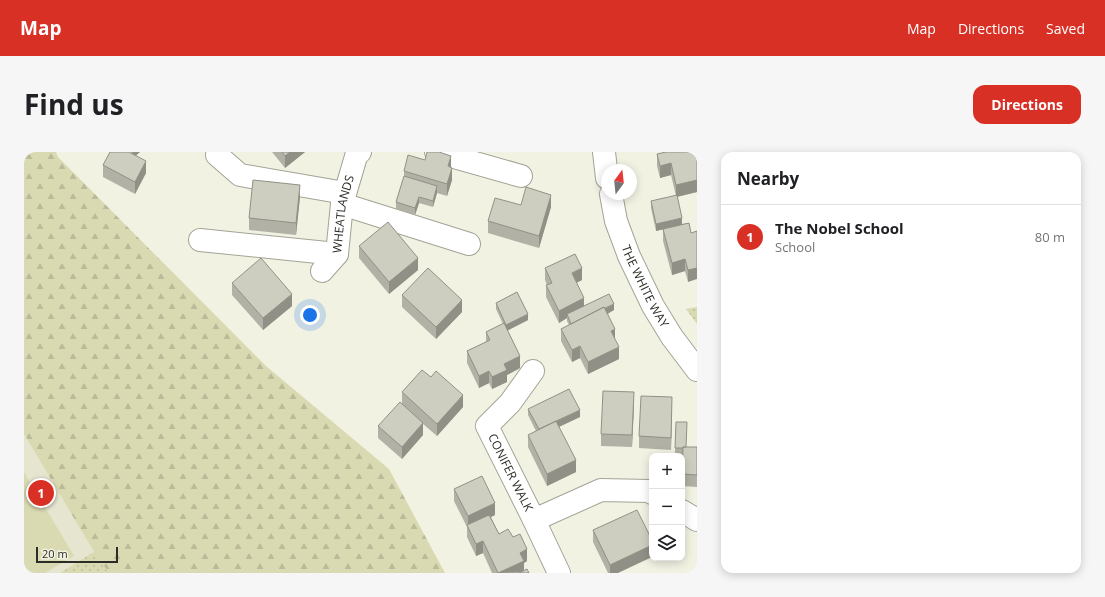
<!DOCTYPE html>
<html lang="en">
<head>
<meta charset="utf-8">
<style>
	:root { --surface:#fff; --page:#f6f6f6; --text:#202124; --muted:#757577; --line:#e0e0e0; --accent:#d93025 }
	body { margin:0; font-family:"Open Sans",sans-serif; background:var(--page); color:var(--text) }
	.controls { position:absolute; right:12px; bottom:12px; display:grid; overflow:hidden; border-radius:8px; box-shadow:0 2px 10px #0003 }
	.controls button { width:36px; height:36px; display:grid; place-items:center; padding:0; border:0; border-bottom:1px solid var(--line); background:var(--surface); color:var(--text); font:20px sans-serif }
	.compass { position:absolute; left:577px; top:12px; width:36px; height:36px; border-radius:50%; background:var(--surface); box-shadow:0 2px 10px #0003; rotate:15deg }
	.scale { position:absolute; left:12px; bottom:10px; width:82px; box-sizing:border-box; padding-left:4px; border:2px solid #2d2d28; border-top:0; font-size:11px; line-height:14px; white-space:nowrap; color:#2d2d28; -webkit-text-stroke:3px #f2f2e3; paint-order:stroke }
	.you { position:absolute; left:286px; top:163px; width:14px; height:14px; margin:-10px; border:3px solid #fff; border-radius:50%; background:#1a73e8; box-shadow:0 0 0 6px #1a73e833 }
	.badge { display:grid; place-items:center; width:26px; height:26px; border-radius:50%; background:var(--accent); color:#fff; font-size:13px; font-weight:700 }
	.pin { position:absolute; translate:-50% -50%; border:2px solid #fff; box-shadow:0 1px 4px #0006 }
	.list { margin:0; padding:0; list-style:none }
	h2 { display:flex; justify-content:space-between; align-items:center; height:52px; margin:0; padding:0 16px; font-size:17px }
	h2 small { font-size:13px; font-weight:400; color:var(--muted) }
	.list li { display:grid; grid-template-columns:26px 1fr auto; gap:12px; align-items:center; box-sizing:border-box; height:64px; padding:0 16px; border-top:1px solid var(--line) }
	.list b { display:block; font-size:15px; white-space:nowrap }
	.list p { margin:0; font-size:13px; white-space:nowrap; color:var(--muted) }
	.list em { font-size:13px; font-style:normal; color:var(--muted) }
	.icon { flex:none; width:22px; height:22px; fill:none; stroke:currentColor; stroke-width:2; stroke-linecap:round; stroke-linejoin:round }
	.map { position:relative; flex:none; width:673px; height:421px; overflow:hidden; border-radius:12px }
	header { display:flex; align-items:center; gap:24px; box-sizing:border-box; height:56px; padding:0 20px; background:var(--accent); color:#fff }
	header strong { font-size:19px }
	nav { display:flex; gap:22px; margin-inline-start:auto; font-size:14px }
	.intro { display:flex; align-items:center; justify-content:space-between; box-sizing:border-box; height:96px; padding:0 24px }
	h1 { margin:0; font-size:28px }
	.button { padding:10px 18px; border-radius:12px; background:var(--accent); color:#fff; font-size:14px; font-weight:700 }
	main { display:flex; gap:24px; padding:0 24px }
	aside { flex:1; background:var(--surface); border-radius:12px; box-shadow:0 2px 10px #0003 }
	.map>svg:first-child { display:block }
</style>
</head>
<body>
<header>
<strong>Map</strong>
<nav><a>Map</a><a>Directions</a><a>Saved</a></nav>
</header>
<div class="intro"><h1>Find us</h1><a class="button">Directions</a></div>
<main>
<div class="map">
<svg width="673" height="421" viewBox="0 0 673 421">
	<defs>
		<pattern id="grass-dots" width="8" height="8" patternUnits="userSpaceOnUse"><rect width="8" height="8" fill="#dadab2"/><path d="M2 2h.1M6 6h.1" fill="none" stroke="#bb9" stroke-width="1.8" stroke-linecap="round"/></pattern>
		<pattern id="forest-firs" width="22" height="20" patternUnits="userSpaceOnUse"><rect width="22" height="20" fill="#dadab2"/><path d="M5 1l3.5 6h-7zM16 11l3.5 6h-7z" fill="#bb9"/></pattern>
	</defs>
	<rect width="100%" height="100%" fill="#f2f2e3"/>
	<path fill="#e5e5d0" d="M 0,282 L 70,400 L 85,421 L 0,421 Z"/>
	<path fill="url(#grass-dots)" d="M 673,155 L 673,172 L 662,157 Z
		M 70,400 L 85,421 L 36,421 Z"/>
	<path fill="url(#forest-firs)" d="M 0,0 L 32,0 L 34,5 L 242,214 L 365,317 L 421,421 L 85,421 L 70,400 L 0,282 Z"/>
	<path fill="#dadab2" d="M 0,320 L 50,404 L 21,421 L 0,421 Z"/>
	<g fill="none" stroke-linecap="round" stroke-linejoin="round">
		<g stroke="#a3a396" stroke-width="24">
			<g id="minor">
				<path d="M 412,0 L 497,24"/>
				<path d="M 580,0 L 583,26"/>
				<path d="M 193,3 L 216,23 L 321,41"/>
				<path id="s1" d="M 587,42 L 592,69 L 605,104 L 629,154 L 648,185 L 673,218"/>
				<path d="M 318,52 L 445,92"/>
				<path d="M 176,88 L 313,102"/>
				<path id="s2" d="M 298,119 L 313,102 L 318,52 L 333,1 L 336,0"/>
				<path id="s3" d="M 509,219 L 486,251 L 463,274 L 510,368 L 577,338 L 626,339 L 628,341"/>
				<path d="M 658,359 L 673,368"/>
				<path d="M 510,368 L 535,421"/>
			</g>
		</g>
		<use href="#minor" stroke="#fff" stroke-width="22"/>
	</g>
	<path fill="#b1b1a5" d="M 248,0 L 281,0 L 261,16 Z
		M 673,0 L 673,40 L 653,45 L 658,72 L 665,71 L 664,130 L 661,119 L 648,123 L 639,89 L 639,77 L 632,79 L 627,56 L 627,49 L 652,44 L 647,23 L 636,26 L 633,14 L 633,2 Z
		M 112,3 L 122,21 L 111,42 L 79,25 L 79,13 Z
		M 427,16 L 428,28 L 423,44 L 413,41 L 409,55 L 395,51 L 391,63 L 372,57 L 372,50 L 380,24 L 380,19 Z
		M 276,45 L 272,83 L 225,78 L 225,66 Z
		M 527,55 L 515,96 L 464,81 L 464,69 Z
		M 335,94 L 394,118 L 365,142 L 335,106 Z
		M 521,116 L 558,128 L 552,131 L 560,154 L 590,158 L 584,162 L 591,188 L 595,207 L 564,222 L 556,206 L 548,210 L 537,189 L 537,177 L 545,173 L 543,169 L 543,166 L 535,171 L 522,145 L 522,133 L 523,133 L 521,128 Z
		M 208,131 L 268,154 L 239,178 L 208,143 Z
		M 378,143 L 438,160 L 412,187 L 378,155 Z
		M 472,151 L 504,168 L 483,179 L 496,216 L 483,223 L 483,230 L 468,237 L 465,231 L 455,236 L 443,211 L 443,199 L 462,190 L 462,180 L 479,172 L 472,157 Z
		M 378,240 L 439,255 L 413,284 L 399,272 L 399,283 L 378,307 L 354,286 L 354,274 L 378,252 Z
		M 610,252 L 608,295 L 577,294 L 577,282 Z
		M 504,257 L 556,265 L 535,275 L 552,320 L 523,334 L 504,295 L 504,283 L 512,279 L 504,263 Z
		M 648,257 L 647,298 L 615,296 L 615,284 Z
		M 652,270 L 662,295 L 673,295 L 673,335 L 658,334 L 659,302 L 651,302 Z
		M 430,337 L 471,363 L 467,365 L 475,382 L 489,385 L 503,409 L 500,411 L 500,419 L 505,421 L 468,421 L 459,401 L 452,404 L 443,385 L 443,375 L 430,349 Z
		M 569,378 L 594,421 L 584,421 L 569,390 Z"/>
	<path fill="#909086" d="M 108,0 L 116,0 L 106,9 L 106,2 Z
		M 266,0 L 281,0 L 261,16 L 261,4 Z
		M 427,4 L 427,16 L 424,14 Z
		M 122,9 L 122,21 L 111,42 L 111,30 Z
		M 647,11 L 647,23 L 636,26 L 636,14 Z
		M 428,16 L 428,28 L 423,44 L 423,32 Z
		M 673,28 L 673,40 L 652,45 L 652,33 Z
		M 276,33 L 276,45 L 272,83 L 272,71 Z
		M 413,34 L 413,41 L 409,55 L 409,49 Z
		M 527,43 L 527,55 L 515,96 L 515,84 Z
		M 395,45 L 395,51 L 391,63 L 391,56 Z
		M 658,66 L 658,73 L 632,79 L 632,72 Z
		M 673,105 L 673,127 L 664,130 L 664,118 Z
		M 394,106 L 394,118 L 365,142 L 365,130 Z
		M 661,107 L 661,119 L 648,123 L 648,111 Z
		M 558,116 L 558,128 L 548,133 L 548,121 Z
		M 268,142 L 268,154 L 239,178 L 239,166 Z
		M 560,146 L 560,158 L 543,162 L 543,166 L 535,171 L 535,159 Z
		M 438,148 L 438,160 L 412,187 L 412,175 Z
		M 590,152 L 590,158 L 548,179 L 548,173 Z
		M 504,162 L 504,168 L 482,179 L 482,173 Z
		M 591,177 L 591,189 L 587,179 Z
		M 556,194 L 556,206 L 548,210 L 548,198 Z
		M 595,195 L 595,207 L 564,222 L 564,210 Z
		M 496,204 L 496,216 L 483,223 L 483,230 L 468,237 L 468,225 L 480,212 Z
		M 465,219 L 465,231 L 455,236 L 455,224 Z
		M 610,240 L 610,252 L 608,295 L 608,283 Z
		M 439,243 L 439,255 L 413,284 L 413,272 Z
		M 648,245 L 648,257 L 647,298 L 647,286 Z
		M 556,258 L 556,265 L 515,284 L 515,278 Z
		M 399,271 L 399,283 L 378,307 L 378,295 Z
		M 552,308 L 552,320 L 523,334 L 523,322 Z
		M 471,351 L 471,363 L 444,376 L 444,364 Z
		M 459,389 L 459,401 L 452,404 L 452,392 Z
		M 628,393 L 628,405 L 594,421 L 586,421 L 586,413 Z
		M 503,397 L 503,409 L 500,411 L 500,420 L 474,421 L 496,401 Z"/>
	<path fill="#cecec0" stroke="#909086" d="M 86,0 L 105,0 L 122,9 L 111,30 L 79,13 Z
		M 258,0 L 266,0 L 261,4 Z
		M 403,0 L 415,0 L 427,4 L 424,14 L 428,16 L 423,32 L 380,19 L 384,3 L 401,8 Z
		M 642,0 L 673,0 L 673,28 L 652,33 L 647,11 L 636,14 L 633,2 Z
		M 380,24 L 413,34 L 409,49 L 395,45 L 391,56 L 372,50 Z
		M 229,28 L 276,33 L 272,71 L 225,66 Z
		M 502,35 L 527,43 L 515,84 L 464,69 L 471,46 L 497,53 Z
		M 653,43 L 658,66 L 632,72 L 627,49 Z
		M 364,70 L 394,106 L 365,130 L 335,94 Z
		M 665,71 L 667,81 L 673,79 L 673,116 L 664,118 L 661,107 L 648,111 L 639,77 Z
		M 551,102 L 558,116 L 548,121 L 560,146 L 535,159 L 522,133 L 528,131 L 521,116 Z
		M 237,106 L 268,142 L 239,166 L 208,131 Z
		M 404,116 L 438,148 L 412,175 L 378,143 Z
		M 493,140 L 504,162 L 482,173 L 472,151 Z
		M 585,142 L 590,152 L 581,156 L 580,155 L 547,172 L 543,162 Z
		M 580,155 L 591,177 L 587,179 L 595,195 L 564,210 L 556,194 L 548,198 L 537,177 Z
		M 480,171 L 496,204 L 480,212 L 483,218 L 468,225 L 465,219 L 455,224 L 443,199 L 466,188 L 462,180 Z
		M 398,218 L 407,225 L 412,219 L 439,243 L 413,272 L 378,240 Z
		M 545,237 L 556,258 L 515,277 L 504,257 Z
		M 579,239 L 610,240 L 608,283 L 577,282 Z
		M 617,244 L 648,245 L 647,286 L 615,284 Z
		M 376,250 L 399,271 L 378,295 L 354,274 Z
		M 532,269 L 552,308 L 523,322 L 504,283 Z
		M 652,270 L 663,270 L 662,295 L 659,295 L 659,296 L 651,296 Z
		M 659,295 L 673,295 L 673,323 L 658,322 Z
		M 458,324 L 471,351 L 444,364 L 430,337 Z
		M 613,358 L 628,388 L 628,393 L 586,413 L 569,378 Z
		M 465,363 L 475,382 L 484,377 L 489,385 L 496,382 L 503,397 L 496,401 L 500,409 L 474,421 L 459,389 L 452,392 L 443,373 Z
		M 503,417 L 505,421 L 495,421 Z"/>
	<g text-anchor="middle" stroke-width="4" stroke-linejoin="round" paint-order="stroke">
		<g font-size="12" fill="#2d2d28" stroke="#f2f2e3">
			<text dy="4" stroke="none"><textPath href="#s2" startOffset="63">WHEATLANDS</textPath></text>
			<text dy="4" stroke="none"><textPath href="#s1" startOffset="99">THE WHITE WAY</textPath></text>
			<text dy="4" stroke="none"><textPath href="#s3" startOffset="124">CONIFER WALK</textPath></text>
		</g>
	</g>
</svg>
<div class="controls">
<button>+</button>
<button>−</button>
<button><svg class="icon" aria-label="layers" viewBox="0 0 24 24"><path d="M12 4l9 5-9 5-9-5zM3 14l9 5 9-5"/></svg></button>
</div>
<svg class="compass" viewBox="-18 -18 36 36"><path d="M0-13l5 13h-10z" fill="#e53935"/><path d="M0 13l5-13h-10z" fill="#757577"/></svg>
<div class="scale">20 m</div>
<div class="you"></div>
<div class="pin badge" style="left:17px;top:341px">1</div>
</div>
<aside>
<h2>Nearby<small></small></h2>
<ul class="list">
<li><span class="badge">1</span><div><b>The Nobel School</b><p>School</p></div><em>80 m</em></li>
</ul>
</aside>
</main>
</body>
</html>
